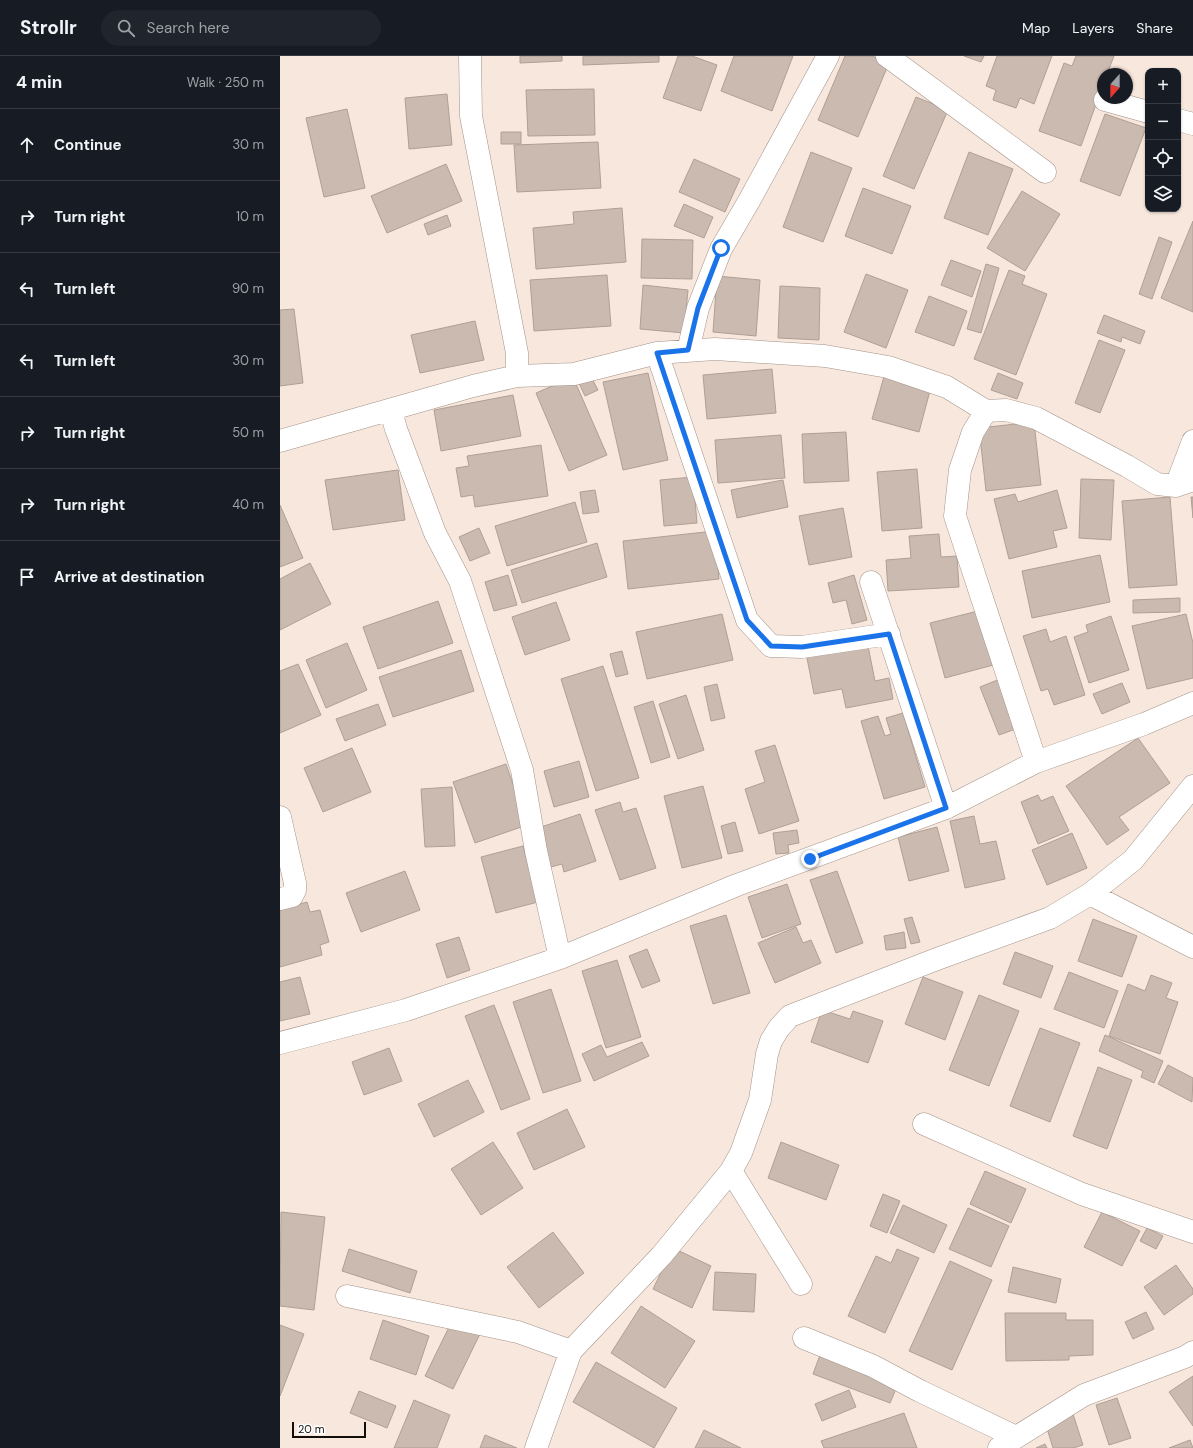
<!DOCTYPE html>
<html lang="en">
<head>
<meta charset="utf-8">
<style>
	:root { --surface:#171b24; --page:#20242c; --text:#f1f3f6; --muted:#9ea1a6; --line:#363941 }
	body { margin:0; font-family:"DM Sans",sans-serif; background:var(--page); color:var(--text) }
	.controls { position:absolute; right:12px; top:12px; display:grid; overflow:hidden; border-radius:8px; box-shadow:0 1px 3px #0004 }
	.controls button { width:36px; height:36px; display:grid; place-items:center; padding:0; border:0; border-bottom:1px solid var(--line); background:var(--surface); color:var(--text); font:20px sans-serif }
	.compass { position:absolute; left:817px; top:12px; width:36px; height:36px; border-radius:50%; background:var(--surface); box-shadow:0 1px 3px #0004; rotate:201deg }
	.scale { position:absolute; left:12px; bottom:10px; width:74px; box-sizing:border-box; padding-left:4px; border:2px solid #130e0a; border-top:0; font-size:11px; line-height:14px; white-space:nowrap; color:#130e0a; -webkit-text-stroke:3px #fff; paint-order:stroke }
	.stop { position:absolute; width:12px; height:12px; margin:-9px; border:3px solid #1a73e8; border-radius:50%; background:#fff }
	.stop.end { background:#1a73e8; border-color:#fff; box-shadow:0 1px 4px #0008 }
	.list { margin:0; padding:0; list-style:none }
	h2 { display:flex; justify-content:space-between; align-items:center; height:52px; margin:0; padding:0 16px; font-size:17px }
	h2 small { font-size:13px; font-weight:400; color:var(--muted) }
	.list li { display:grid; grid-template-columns:26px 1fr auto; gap:12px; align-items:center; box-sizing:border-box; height:72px; padding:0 16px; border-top:1px solid var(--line) }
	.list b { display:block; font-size:15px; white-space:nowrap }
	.list em { font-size:13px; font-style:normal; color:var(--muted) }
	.icon { flex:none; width:22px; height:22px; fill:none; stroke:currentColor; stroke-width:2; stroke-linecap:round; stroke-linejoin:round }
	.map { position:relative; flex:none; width:913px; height:1392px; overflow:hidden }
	header { display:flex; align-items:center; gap:24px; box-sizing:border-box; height:56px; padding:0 20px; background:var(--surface); border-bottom:1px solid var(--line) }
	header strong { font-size:19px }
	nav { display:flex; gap:22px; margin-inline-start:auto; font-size:14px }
	.search { width:280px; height:36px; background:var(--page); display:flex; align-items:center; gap:10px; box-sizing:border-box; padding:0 14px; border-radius:22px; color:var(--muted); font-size:15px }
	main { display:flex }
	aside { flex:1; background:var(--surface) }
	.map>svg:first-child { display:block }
</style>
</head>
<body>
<header>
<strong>Strollr</strong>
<div class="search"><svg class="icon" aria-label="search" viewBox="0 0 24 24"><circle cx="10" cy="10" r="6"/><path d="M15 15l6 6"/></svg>Search here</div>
<nav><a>Map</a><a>Layers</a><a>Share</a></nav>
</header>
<main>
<aside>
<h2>4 min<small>Walk · 250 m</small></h2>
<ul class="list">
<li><svg class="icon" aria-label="ahead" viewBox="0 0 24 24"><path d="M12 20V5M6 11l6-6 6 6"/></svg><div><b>Continue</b></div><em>30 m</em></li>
<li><svg class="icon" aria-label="right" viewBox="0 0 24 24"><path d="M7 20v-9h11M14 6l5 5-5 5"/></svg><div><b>Turn right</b></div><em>10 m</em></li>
<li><svg class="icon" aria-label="left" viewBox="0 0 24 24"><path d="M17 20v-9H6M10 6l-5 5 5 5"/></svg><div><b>Turn left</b></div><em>90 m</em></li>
<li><svg class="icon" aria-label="left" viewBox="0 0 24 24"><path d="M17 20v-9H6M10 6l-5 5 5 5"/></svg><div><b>Turn left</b></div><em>30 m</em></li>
<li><svg class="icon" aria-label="right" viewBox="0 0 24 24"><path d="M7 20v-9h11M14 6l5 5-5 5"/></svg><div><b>Turn right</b></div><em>50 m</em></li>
<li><svg class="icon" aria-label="right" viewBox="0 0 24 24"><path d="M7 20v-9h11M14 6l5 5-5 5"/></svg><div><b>Turn right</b></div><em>40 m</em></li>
<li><svg class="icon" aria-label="arrive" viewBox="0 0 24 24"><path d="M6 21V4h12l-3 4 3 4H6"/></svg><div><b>Arrive at destination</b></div></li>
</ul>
</aside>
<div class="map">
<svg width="913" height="1392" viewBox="0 0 913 1392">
	<rect width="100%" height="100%" fill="#f8e7dc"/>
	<path fill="#cbbab0" stroke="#af9f95" d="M 240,0 L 282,0 L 282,5 L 240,7 Z
		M 303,0 L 379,0 L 379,6 L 303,9 Z
		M 398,0 L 412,0 L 437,9 L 421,55 L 383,42 Z
		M 454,0 L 513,0 L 492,55 L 441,35 Z
		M 565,0 L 592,0 L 609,7 L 578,81 L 538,64 Z
		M 684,0 L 704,0 L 701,6 Z
		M 717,0 L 772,0 L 754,48 L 740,42 L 736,52 L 713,44 L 716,34 L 706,30 Z
		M 796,0 L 834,0 L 827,18 L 823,18 L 823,29 L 801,90 L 759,75 L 784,7 L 792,10 Z
		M 314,33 L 315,79 L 248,80 L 246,34 Z
		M 167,38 L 172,89 L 129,93 L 125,42 Z
		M 636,41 L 668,54 L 634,133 L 603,120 Z
		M 67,53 L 85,132 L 44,141 L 26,62 Z
		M 825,58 L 866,72 L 840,140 L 800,125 Z
		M 221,76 L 241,76 L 241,88 L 221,88 Z
		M 318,86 L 321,132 L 237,136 L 234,89 Z
		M 531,96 L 572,112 L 543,186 L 503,171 Z
		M 689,96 L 733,113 L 708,179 L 664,162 Z
		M 414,103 L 460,123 L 445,156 L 399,136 Z
		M 166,108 L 182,145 L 107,177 L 91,140 Z
		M 583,132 L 631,150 L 612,198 L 565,180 Z
		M 742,135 L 780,158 L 745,215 L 707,192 Z
		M 404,148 L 433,161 L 424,182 L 394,170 Z
		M 342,152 L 346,206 L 256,213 L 253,172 L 294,168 L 293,156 Z
		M 167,159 L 171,170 L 148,179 L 144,168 Z
		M 913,165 L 913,256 L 881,242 Z
		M 879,181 L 892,186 L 872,243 L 859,238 Z
		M 362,183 L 413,184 L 412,223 L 361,222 Z
		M 671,204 L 701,215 L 692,241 L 661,229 Z
		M 706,208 L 719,212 L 701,277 L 687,273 Z
		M 729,214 L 745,220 L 742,228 L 767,238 L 736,319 L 694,303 Z
		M 586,218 L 628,234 L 606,292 L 564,276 Z
		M 327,219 L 331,270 L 254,275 L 250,224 Z
		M 437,220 L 480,224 L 476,280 L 433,276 Z
		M 363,229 L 408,234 L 404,277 L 360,273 Z
		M 500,230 L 540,232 L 539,284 L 498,282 Z
		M 649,240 L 687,255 L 674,290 L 635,276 Z
		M 14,253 L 23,327 L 0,330 L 0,254 Z
		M 824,259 L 865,275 L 860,288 L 842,281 L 841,286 L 817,277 Z
		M 195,265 L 204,304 L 140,317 L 131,279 Z
		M 819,284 L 845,294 L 820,357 L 795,347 Z
		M 492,313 L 496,357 L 427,363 L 423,319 Z
		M 309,317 L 318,334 L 305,340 L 297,323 Z
		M 368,317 L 388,404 L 343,414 L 323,326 Z
		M 605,317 L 651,331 L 639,376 L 592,363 Z
		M 718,317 L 743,327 L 737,343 L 711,334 Z
		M 293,321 L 327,399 L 289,415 L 256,337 Z
		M 233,339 L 241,380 L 161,395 L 154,354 Z
		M 754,366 L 761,429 L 706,435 L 699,372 Z
		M 566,376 L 569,425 L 524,427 L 522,378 Z
		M 501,379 L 505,422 L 438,427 L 435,384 Z
		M 261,389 L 268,440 L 195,451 L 193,439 L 181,441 L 176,412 L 189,410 L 187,400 Z
		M 637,413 L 642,472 L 602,475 L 597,416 Z
		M 118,414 L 125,464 L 53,474 L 45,424 Z
		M 413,421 L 417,467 L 384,470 L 380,424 Z
		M 801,423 L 834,424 L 831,484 L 799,482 Z
		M 503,424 L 508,451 L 457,462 L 451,434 Z
		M 315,434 L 319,456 L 303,458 L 300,436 Z
		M 777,434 L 787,472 L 773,475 L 777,491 L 729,503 L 714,443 L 735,438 L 738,446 Z
		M 890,441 L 897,529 L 849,532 L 842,445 Z
		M 911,441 L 913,441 L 913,462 Z
		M 295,446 L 307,486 L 227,510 L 215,470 Z
		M 0,449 L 23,502 L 0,511 Z
		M 563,452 L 572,501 L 529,509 L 519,460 Z
		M 199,472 L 210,497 L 190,505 L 179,481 Z
		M 434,475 L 439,523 L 348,533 L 343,485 Z
		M 659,478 L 661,501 L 677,500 L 679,531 L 608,535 L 606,504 L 631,502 L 629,480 Z
		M 317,487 L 327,521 L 242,547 L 231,514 Z
		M 820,499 L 830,546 L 752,562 L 742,515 Z
		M 30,507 L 51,548 L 0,574 L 0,523 Z
		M 228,519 L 237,549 L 214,555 L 205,526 Z
		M 574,519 L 587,564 L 572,568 L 566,544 L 553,547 L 548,527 Z
		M 900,542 L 900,556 L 853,557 L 853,544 Z
		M 158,545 L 173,587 L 98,613 L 83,571 Z
		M 276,546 L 290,584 L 245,599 L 232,561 Z
		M 702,554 L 717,608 L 665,622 L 650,567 Z
		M 442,558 L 453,604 L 367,623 L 356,576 Z
		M 906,558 L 913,587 L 913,622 L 867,633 L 852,570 Z
		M 831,560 L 849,614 L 809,627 L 794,581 L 808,576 L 806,569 Z
		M 766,573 L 770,586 L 786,580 L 805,639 L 774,649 L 768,633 L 761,635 L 743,580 Z
		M 587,585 L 595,625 L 609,622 L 613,643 L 566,652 L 562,633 L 534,638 L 526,597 Z
		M 67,587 L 87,634 L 46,652 L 26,604 Z
		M 181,594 L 194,635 L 113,661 L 99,621 Z
		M 342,595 L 348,618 L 336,621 L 330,598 Z
		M 18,608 L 41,659 L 0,677 L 0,615 Z
		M 323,610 L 359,722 L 316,735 L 281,623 Z
		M 725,621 L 744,670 L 719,679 L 700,631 Z
		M 842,627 L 850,646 L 822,658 L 813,638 Z
		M 437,628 L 445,662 L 431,665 L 424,631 Z
		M 406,639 L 424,694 L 398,703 L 379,648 Z
		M 373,645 L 390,701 L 371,707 L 354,651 Z
		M 98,648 L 106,669 L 65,685 L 56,663 Z
		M 623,657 L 645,731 L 604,743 L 581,665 L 598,660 L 605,680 L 611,678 L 606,662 Z
		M 858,682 L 890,727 L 839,761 L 849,774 L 827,789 L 786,730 Z
		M 495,689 L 519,765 L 479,778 L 465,733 L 485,726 L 475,695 Z
		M 72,692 L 91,736 L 43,756 L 24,712 Z
		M 299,705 L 309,741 L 274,751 L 264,715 Z
		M 226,708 L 247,769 L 195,787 L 173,726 Z
		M 423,730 L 442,802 L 402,812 L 384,740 Z
		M 172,731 L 175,790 L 145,791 L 141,733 Z
		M 758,739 L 761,745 L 773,740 L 789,775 L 758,788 L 741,746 Z
		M 340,746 L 343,756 L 356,752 L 376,812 L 340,824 L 315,754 Z
		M 300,758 L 316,805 L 284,816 L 282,808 L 271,811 L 258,772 Z
		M 694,760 L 700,788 L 716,785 L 725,823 L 685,832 L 670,765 Z
		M 455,766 L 463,795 L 448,798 L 441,770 Z
		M 657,771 L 669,815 L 629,825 L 618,781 Z
		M 517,774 L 519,787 L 508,789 L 509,797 L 496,798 L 493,777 Z
		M 792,777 L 807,812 L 767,829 L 752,794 Z
		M 243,790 L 258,846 L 216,857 L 201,801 Z
		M 125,815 L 140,854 L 81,876 L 66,837 Z
		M 557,815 L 583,887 L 556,897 L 530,824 Z
		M 507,828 L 521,868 L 482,882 L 468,841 Z
		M 27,846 L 30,856 L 40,854 L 49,886 L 40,889 L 42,899 L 0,911 L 0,854 Z
		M 446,859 L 470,937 L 433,948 L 410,870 Z
		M 632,861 L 640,886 L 631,888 L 624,863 Z
		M 813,863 L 857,880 L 842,921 L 798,905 Z
		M 516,871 L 523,887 L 531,884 L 541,907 L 495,927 L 478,887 Z
		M 624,876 L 626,892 L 606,894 L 604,880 Z
		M 179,881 L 190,914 L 167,922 L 156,888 Z
		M 367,893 L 380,925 L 362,932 L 349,900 Z
		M 735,896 L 773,910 L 761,942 L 723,928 Z
		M 337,904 L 361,981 L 326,992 L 302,915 Z
		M 789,916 L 838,935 L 824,972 L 774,953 Z
		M 871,919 L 892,927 L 886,942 L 898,946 L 880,998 L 829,980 L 848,928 L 865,935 Z
		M 20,921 L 30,958 L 0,965 L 0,926 Z
		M 643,921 L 683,936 L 665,984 L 625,968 Z
		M 271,933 L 301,1025 L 263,1037 L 233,946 Z
		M 699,939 L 739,955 L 709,1030 L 669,1014 Z
		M 214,949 L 250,1043 L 221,1054 L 185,960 Z
		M 542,954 L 570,963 L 573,955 L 603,965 L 588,1007 L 531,986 Z
		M 760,972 L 800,987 L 770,1066 L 730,1050 Z
		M 825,979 L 883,1005 L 874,1027 L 861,1021 L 863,1015 L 819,995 Z
		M 362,986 L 369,1000 L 314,1025 L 302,998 L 321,989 L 327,1001 Z
		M 109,992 L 122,1025 L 84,1039 L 72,1006 Z
		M 888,1009 L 913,1022 L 912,1046 L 878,1028 Z
		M 818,1011 L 852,1024 L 827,1093 L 793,1080 Z
		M 188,1024 L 204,1056 L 154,1081 L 138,1048 Z
		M 287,1053 L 305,1091 L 254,1114 L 237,1077 Z
		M 213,1086 L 243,1132 L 201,1159 L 171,1113 Z
		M 501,1086 L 559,1109 L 546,1144 L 488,1122 Z
		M 705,1115 L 746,1133 L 731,1167 L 690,1148 Z
		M 603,1138 L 620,1145 L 607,1177 L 590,1170 Z
		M 623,1149 L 667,1169 L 654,1197 L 610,1177 Z
		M 688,1152 L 729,1170 L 711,1211 L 669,1193 Z
		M 1,1156 L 45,1161 L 34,1254 L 0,1250 Z
		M 822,1156 L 860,1175 L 842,1210 L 804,1191 Z
		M 867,1172 L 883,1180 L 876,1193 L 860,1185 Z
		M 273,1176 L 304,1217 L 259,1252 L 227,1211 Z
		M 393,1192 L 431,1210 L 412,1252 L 373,1233 Z
		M 69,1193 L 137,1215 L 130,1237 L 62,1215 Z
		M 617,1193 L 639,1202 L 605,1277 L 568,1260 L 596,1200 L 611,1207 Z
		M 670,1205 L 712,1224 L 672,1314 L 629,1295 Z
		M 896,1209 L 913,1233 L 913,1238 L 884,1259 L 864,1231 Z
		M 733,1211 L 781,1223 L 776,1247 L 728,1236 Z
		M 435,1216 L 476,1218 L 474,1256 L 433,1254 Z
		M 361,1250 L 415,1285 L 385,1332 L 331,1297 Z
		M 866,1256 L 874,1273 L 853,1283 L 845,1266 Z
		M 725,1257 L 786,1257 L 786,1264 L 813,1264 L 813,1299 L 789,1300 L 789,1304 L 726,1305 Z
		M 103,1264 L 149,1280 L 136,1319 L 90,1303 Z
		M 172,1265 L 200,1278 L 173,1333 L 145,1320 Z
		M 0,1269 L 24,1278 L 0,1340 Z
		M 540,1299 L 618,1328 L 610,1347 L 533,1318 Z
		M 316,1306 L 397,1352 L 374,1392 L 293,1346 Z
		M 913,1320 L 913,1370 L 889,1336 Z
		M 569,1334 L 576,1351 L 542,1365 L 535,1348 Z
		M 79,1335 L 116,1350 L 107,1372 L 70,1357 Z
		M 837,1342 L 851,1382 L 829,1389 L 816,1349 Z
		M 134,1344 L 170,1359 L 157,1392 L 114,1392 Z
		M 624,1357 L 637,1392 L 544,1392 L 541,1385 Z
		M 793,1358 L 803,1389 L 793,1392 L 773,1392 L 765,1366 Z
		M 424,1374 L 461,1392 L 415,1392 Z
		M 205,1379 L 237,1392 L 200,1392 Z
		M 910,1384 L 913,1392 L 889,1392 Z
		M 765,1388 L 767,1392 L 756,1392 Z"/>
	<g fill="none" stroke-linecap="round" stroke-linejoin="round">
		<g stroke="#a39389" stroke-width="23">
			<path id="minor" d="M 607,0 L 765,116
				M 825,44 L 868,56
				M 898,64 L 913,68
				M 408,295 L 418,252 L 441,193 L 469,145 L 548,0
				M 377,297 L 467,564 L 491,590 L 522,591 L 609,578
				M 237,320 L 294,318 L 377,297 L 435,293 L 545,300 L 608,311 L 667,331 L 706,355
				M 111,355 L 116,373 L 155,477 L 180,525 L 242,714 L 256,795 L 280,902
				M 0,385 L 193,330 L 237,320 L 237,297 L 191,60 L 190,0
				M 896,430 L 913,385
				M 591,526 L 666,752
				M 756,706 L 675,460 L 680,414 L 693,376 L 706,355 L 726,354 L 756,362 L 847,410 L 877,428 L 896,430 L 913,424
				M 0,761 L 15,827 L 15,834 L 12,840 L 0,843
				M 810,838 L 913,891
				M 0,987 L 126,954 L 280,902 L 457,829 L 666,752 L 756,706 L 864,668 L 913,647
				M 644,1068 L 802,1138 L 913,1176
				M 451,1115 L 521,1228
				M 67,1240 L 238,1276 L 291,1295
				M 524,1282 L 593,1310 L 640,1335 L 736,1381
				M 256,1392 L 291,1295 L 381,1200 L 451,1115 L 461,1097 L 480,1044 L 487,998 L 491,985 L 499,972 L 510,960 L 657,903 L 770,862 L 810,838 L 853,804 L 913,730
				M 719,1392 L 804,1339 L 905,1301 L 913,1296"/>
		</g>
		<use href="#minor" stroke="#fff" stroke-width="22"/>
	</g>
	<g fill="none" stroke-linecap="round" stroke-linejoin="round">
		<path stroke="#1a73e8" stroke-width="5" d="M 441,192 L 418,252 L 408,294 L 377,297 L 467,564 L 491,590 L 522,591 L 609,578 L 666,752 L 530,803"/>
	</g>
</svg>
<div class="controls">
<button>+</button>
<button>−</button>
<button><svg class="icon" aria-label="locate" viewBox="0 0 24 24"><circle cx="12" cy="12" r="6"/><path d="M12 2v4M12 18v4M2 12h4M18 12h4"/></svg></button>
<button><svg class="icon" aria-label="layers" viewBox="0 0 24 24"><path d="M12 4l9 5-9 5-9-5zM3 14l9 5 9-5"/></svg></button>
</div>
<svg class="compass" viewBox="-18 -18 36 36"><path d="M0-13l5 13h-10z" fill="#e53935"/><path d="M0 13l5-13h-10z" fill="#9ea1a6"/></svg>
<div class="scale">20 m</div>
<div class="stop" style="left:441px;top:192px"></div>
<div class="stop end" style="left:530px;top:803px"></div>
</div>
</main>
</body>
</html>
